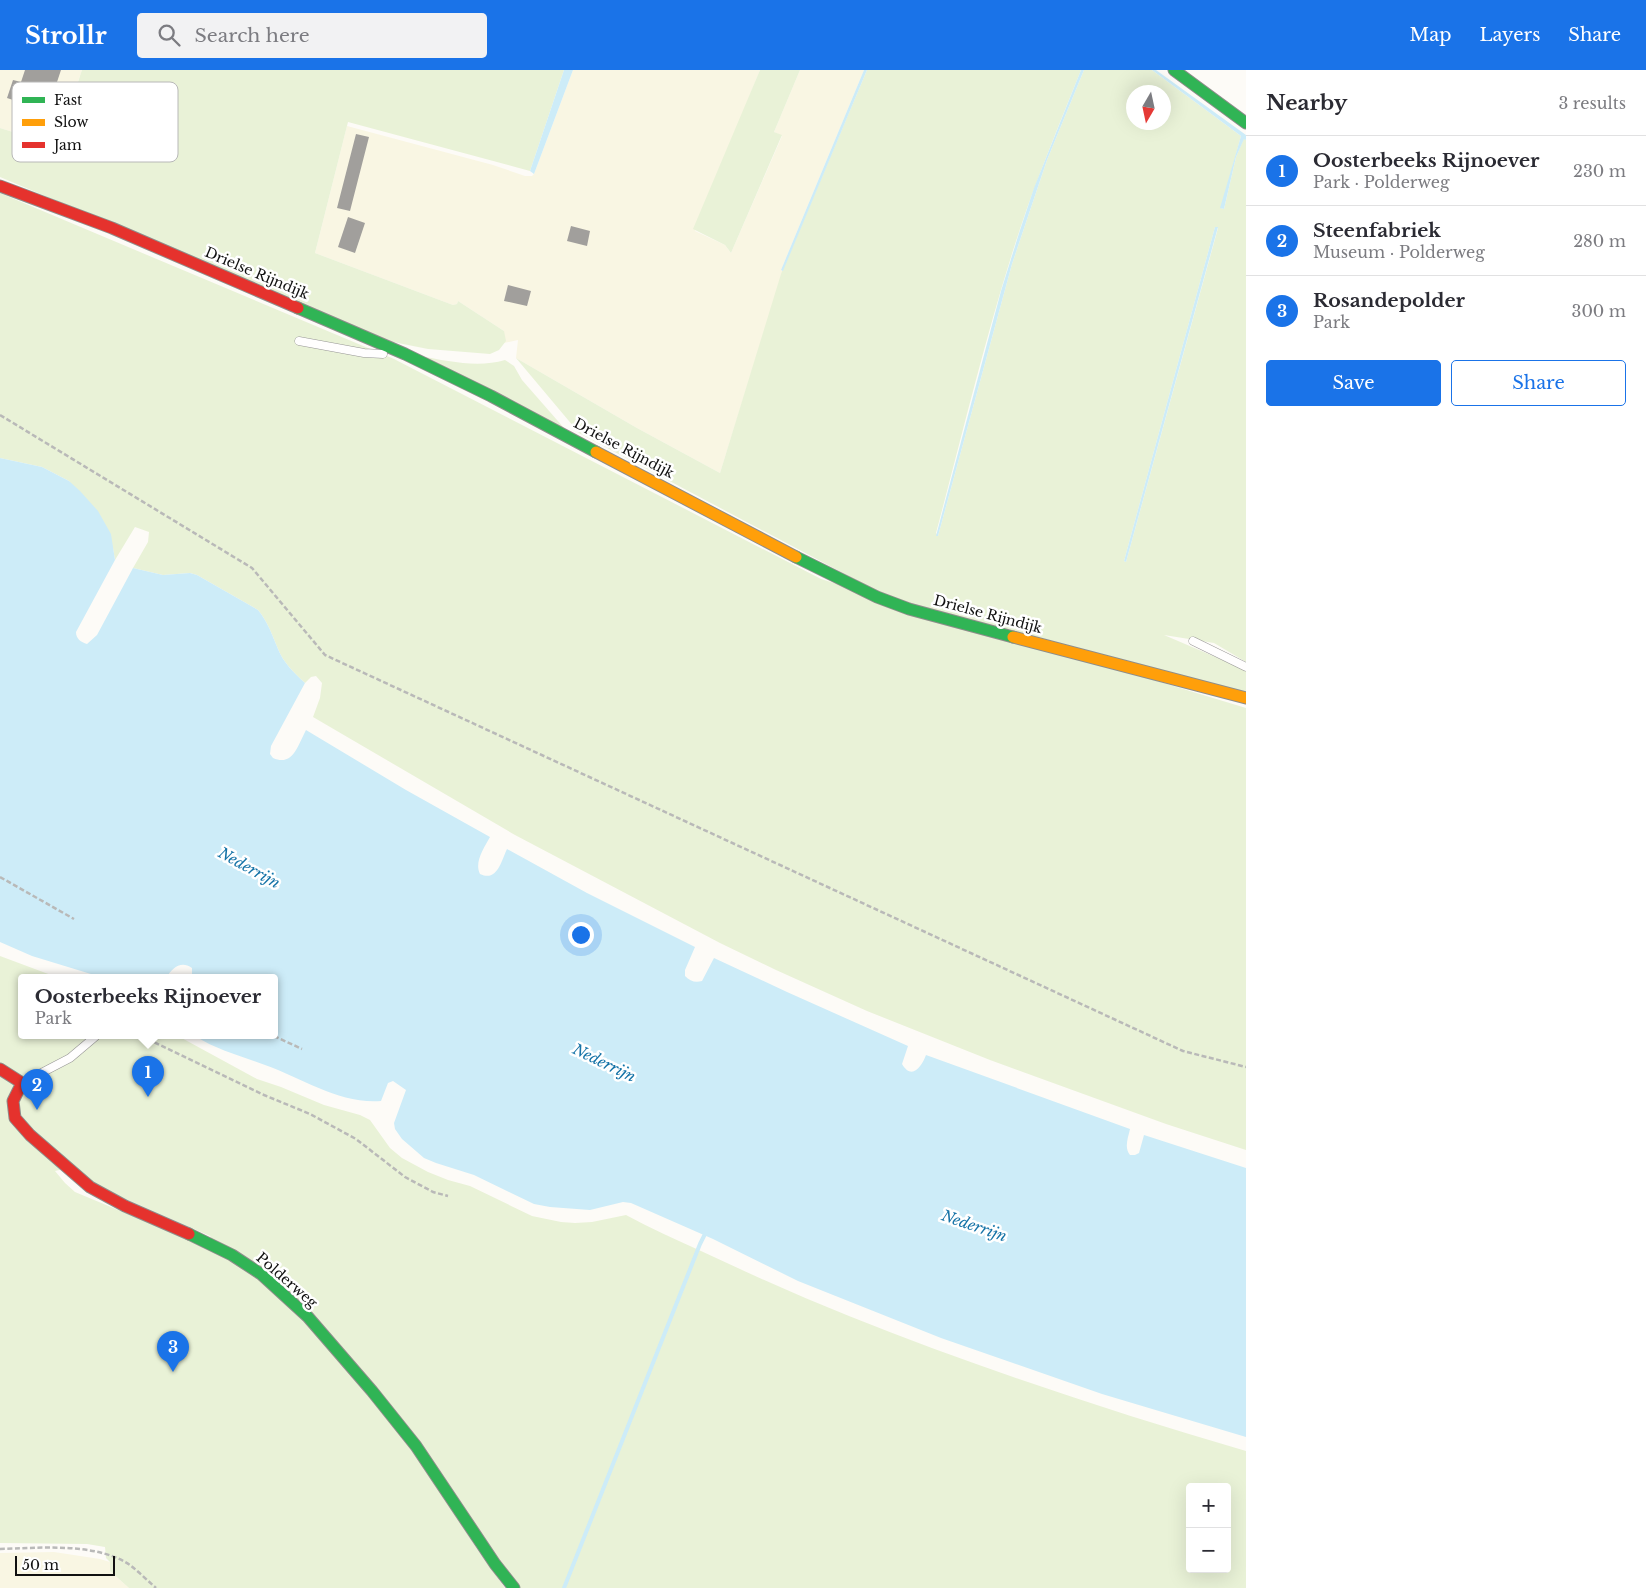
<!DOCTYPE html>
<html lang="en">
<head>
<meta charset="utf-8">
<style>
	:root { --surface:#fff; --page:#f2f2f3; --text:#2b2b33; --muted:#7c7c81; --line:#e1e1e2; --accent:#1a73e8 }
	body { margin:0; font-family:"Libre Baskerville",serif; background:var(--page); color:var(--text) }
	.controls { position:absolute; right:15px; bottom:15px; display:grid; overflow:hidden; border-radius:5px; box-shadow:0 5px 20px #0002 }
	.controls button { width:45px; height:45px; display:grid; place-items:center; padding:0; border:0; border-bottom:1px solid var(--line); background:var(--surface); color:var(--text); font:25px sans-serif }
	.compass { position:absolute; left:1126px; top:15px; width:45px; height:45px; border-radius:50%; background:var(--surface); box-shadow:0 5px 20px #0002; rotate:189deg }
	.scale { position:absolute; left:15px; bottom:12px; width:100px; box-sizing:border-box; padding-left:5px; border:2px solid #111; border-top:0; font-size:14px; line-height:18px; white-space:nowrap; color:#111; -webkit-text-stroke:4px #fff; paint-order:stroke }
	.you { position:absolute; left:580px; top:864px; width:18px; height:18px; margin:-12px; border:4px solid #fff; border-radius:50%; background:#1a73e8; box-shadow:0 0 0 8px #1a73e833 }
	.badge { display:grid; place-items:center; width:32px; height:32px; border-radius:50%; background:var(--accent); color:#fff; font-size:16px; font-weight:700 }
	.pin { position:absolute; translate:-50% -41px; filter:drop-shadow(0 1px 2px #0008) }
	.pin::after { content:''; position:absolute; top:26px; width:18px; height:15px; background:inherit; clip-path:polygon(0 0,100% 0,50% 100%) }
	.popup { position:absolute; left:18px; top:904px; width:260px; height:65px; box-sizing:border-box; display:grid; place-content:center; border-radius:5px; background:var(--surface); filter:drop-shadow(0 1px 4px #0005); font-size:16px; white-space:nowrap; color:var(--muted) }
	.popup b { font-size:19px; color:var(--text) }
	.popup::after { content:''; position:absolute; left:50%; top:100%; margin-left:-10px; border:10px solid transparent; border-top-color:var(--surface) }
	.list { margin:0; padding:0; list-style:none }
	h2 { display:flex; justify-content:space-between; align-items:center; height:65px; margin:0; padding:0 20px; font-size:21px }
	h2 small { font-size:16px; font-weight:400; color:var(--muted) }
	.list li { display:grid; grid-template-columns:32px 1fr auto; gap:15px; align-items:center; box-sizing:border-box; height:70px; padding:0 20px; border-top:1px solid var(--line) }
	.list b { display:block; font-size:19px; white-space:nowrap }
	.list p { margin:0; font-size:16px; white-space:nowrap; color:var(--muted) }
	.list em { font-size:16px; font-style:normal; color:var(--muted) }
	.actions { display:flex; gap:10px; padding:15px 20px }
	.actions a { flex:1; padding:11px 0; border:1px solid var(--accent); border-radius:5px; text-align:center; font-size:18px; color:var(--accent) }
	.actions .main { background:var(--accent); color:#fff }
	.icon { flex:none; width:28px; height:28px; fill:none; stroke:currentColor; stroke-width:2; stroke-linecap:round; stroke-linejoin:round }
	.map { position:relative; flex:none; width:1246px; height:1518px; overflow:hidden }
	header { display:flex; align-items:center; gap:30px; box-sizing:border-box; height:70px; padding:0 25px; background:var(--accent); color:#fff }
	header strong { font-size:24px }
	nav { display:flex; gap:28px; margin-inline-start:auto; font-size:18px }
	.search { width:350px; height:45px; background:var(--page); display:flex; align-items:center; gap:12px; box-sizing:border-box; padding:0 18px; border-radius:5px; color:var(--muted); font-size:19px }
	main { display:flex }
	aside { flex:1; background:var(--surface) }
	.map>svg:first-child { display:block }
</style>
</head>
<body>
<header>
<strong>Strollr</strong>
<div class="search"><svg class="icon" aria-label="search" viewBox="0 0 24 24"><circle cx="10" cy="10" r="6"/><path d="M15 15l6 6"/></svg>Search here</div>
<nav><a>Map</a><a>Layers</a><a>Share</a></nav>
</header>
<main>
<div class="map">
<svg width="1246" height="1518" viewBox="0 0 1246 1518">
	<rect width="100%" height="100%" fill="#fdfbf7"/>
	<path fill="#f9f6e3" d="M 0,0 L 82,0 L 64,51 L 59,61 L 49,71 L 19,65 L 16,63 L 0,58 Z
		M 573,0 L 760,0 L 695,161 L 725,175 L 731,183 L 782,66 L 774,62 L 800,0 L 864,0 L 781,200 L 783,201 L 720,403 L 637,358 L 516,288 L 518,270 L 504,273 L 504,261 L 458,231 L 457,234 L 453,235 L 315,183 L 347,56 L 493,95 L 525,106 L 532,106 L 534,104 Z
		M 54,1482 L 100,1489 L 110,1492 L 110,1501 L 129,1518 L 0,1518 L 0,1483 Z"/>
	<path fill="#e9f2d7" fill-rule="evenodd" d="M 82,0 L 564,0 L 530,101 L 348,52 L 315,183 L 453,235 L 457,234 L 458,231 L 504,261 L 506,271 L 499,280 L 490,284 L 428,279 L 393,272 L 0,107 L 0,58 L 16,63 L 19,65 L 49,71 C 68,51 73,26 82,0 Z
		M 760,0 L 800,0 L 774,62 L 782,65 L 731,183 L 725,175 L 693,159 Z
		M 867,0 L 1081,0 C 1060,53 1038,105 1020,159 C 987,259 963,362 936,463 L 938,466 L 1012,194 L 1047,90 L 1084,0 L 1152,0 L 1241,66 L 1221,138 L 1224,139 L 1236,87 L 1244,68 L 1246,70 L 1246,592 L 1214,573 L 1164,565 L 1246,600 L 1246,622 L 890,528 L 579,363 L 516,288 L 637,358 L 720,403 L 781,204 ZM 1134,22 L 1164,22 L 1164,52 L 1134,52 ZM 1215,157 L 1218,158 L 1126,492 L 1124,491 Z
		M 0,123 L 394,289 L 821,509 L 1246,638 L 1246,1080 L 1166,1054 L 990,990 L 867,941 L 776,900 L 720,873 L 515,765 L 313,647 L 320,628 L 322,613 L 316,606 L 311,607 L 305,613 C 294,603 283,592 278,579 C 272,565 268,552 258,540 L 197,505 L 190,503 L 163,505 L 133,498 L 148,472 L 149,462 L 135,457 L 115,490 L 113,478 L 69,411 L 42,397 L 0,388 Z
		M 420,286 C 447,291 478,298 505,290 L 514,296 L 522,310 L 564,358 Z
		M 0,886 L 59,908 L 22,908 L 22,966 L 178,966 L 257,1009 L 281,1017 L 324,1035 L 360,1045 L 370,1050 L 390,1078 L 402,1088 L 428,1102 L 448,1110 L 470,1116 L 532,1146 L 561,1152 L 575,1153 L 592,1152 L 626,1145 C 650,1158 675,1169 701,1181 C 750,1204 799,1226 849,1246 C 979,1298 1112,1342 1246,1381 L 1246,1518 L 518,1518 L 504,1501 L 419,1372 L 393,1339 L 319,1252 L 266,1201 L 239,1183 L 212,1169 L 210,1166 L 105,1120 L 72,1097 L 55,1101 L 65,1113 L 75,1122 L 202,1175 L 253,1203 L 311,1256 L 410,1374 L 477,1479 L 505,1518 L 129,1518 L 110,1501 L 110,1492 L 106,1488 L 105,1477 L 87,1474 L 0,1473 ZM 1190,1417 L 1227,1417 L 1227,1499 L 1190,1499 Z"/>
	<path fill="#cdecf8" d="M 564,0 L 573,0 L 534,104 L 530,101 Z
		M 864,0 L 867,0 L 783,201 L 781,200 Z
		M 1081,0 L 1084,0 L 1047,90 L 1012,194 L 938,466 L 936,466 L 1001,221 L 1020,160 L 1034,118 Z
		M 1152,0 L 1156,0 L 1246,65 L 1246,70 L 1244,69 L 1236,87 L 1224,139 L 1220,138 L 1241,66 Z
		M 1215,157 L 1218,157 L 1126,492 L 1124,491 Z
		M 0,388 L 42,397 L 69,411 L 80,421 L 98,441 L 111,464 L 115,490 L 76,562 C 76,569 81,572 87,574 L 97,565 L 133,498 L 163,505 L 190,503 L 197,505 L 258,540 C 268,552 272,565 278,579 C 283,592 294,603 305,613 L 271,676 L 270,684 L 273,688 C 293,697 298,675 306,660 L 406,720 L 490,767 C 484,778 474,792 480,804 C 497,812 501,792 507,779 L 587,823 L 695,877 L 685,900 L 685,906 C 690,911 695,913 702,911 L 714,888 L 787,922 L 908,976 L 902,994 C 912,1011 922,996 926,985 L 1130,1059 C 1128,1068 1124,1078 1130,1085 L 1135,1085 L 1139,1083 L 1144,1065 L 1246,1098 L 1246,1367 L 1102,1324 L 941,1268 L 798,1211 L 713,1169 L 631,1133 L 623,1132 L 590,1140 L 550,1137 L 534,1134 L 474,1105 L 436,1093 L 424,1088 L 402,1069 L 395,1059 L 394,1053 L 406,1020 L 393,1011 L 388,1013 L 381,1031 C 339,1034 304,1009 265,995 C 241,986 217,980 195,966 L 274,966 L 274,908 L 192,908 L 192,898 C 181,890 172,898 166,908 L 104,908 L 32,886 L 0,872 Z"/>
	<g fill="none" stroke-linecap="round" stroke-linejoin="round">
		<path stroke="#cdecf8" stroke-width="4" d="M 564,1518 L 700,1174 L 707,1160"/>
	</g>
	<path fill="#a19f9c" d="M 25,0 L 61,0 L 50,33 L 21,25 L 19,32 L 7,28 L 13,10 L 21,12 Z
		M 356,64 L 369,67 L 350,141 L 337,138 Z
		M 348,147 L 365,153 L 355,183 L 338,177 Z
		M 571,156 L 590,161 L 587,176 L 567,171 Z
		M 508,215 L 531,221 L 527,236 L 504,231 Z"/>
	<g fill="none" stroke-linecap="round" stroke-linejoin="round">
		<g stroke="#979695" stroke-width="9">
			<path id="lane" d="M 299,271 L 364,283 L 383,284
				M 1193,571 L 1246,597
				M 24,1012 L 70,988 L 96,966"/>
		</g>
		<g stroke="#8e8d8b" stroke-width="13">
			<path id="fast" d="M 1174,0 L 1246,53
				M 298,238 L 405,284 L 491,326 L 596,382
				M 796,487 L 877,527 L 909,539 L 1013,567
				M 189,1164 L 232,1185 L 261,1204 L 308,1247 L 372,1321 L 416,1376 L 495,1494 L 514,1518"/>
		</g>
		<g stroke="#8e8d8b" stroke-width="13">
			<path id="slow" d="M 596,382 L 796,487
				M 1013,567 L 1246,628"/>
		</g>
		<g stroke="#8e8d8b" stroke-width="13">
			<path id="jam" d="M 0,116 L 112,158 L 298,238
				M 0,999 L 22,1013 L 13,1031 L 15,1048 L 30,1065 L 90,1117 L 125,1136 L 189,1164"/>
		</g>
		<path stroke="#b9b9b8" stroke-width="2.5" stroke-dasharray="5 2.5" stroke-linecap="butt" d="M 0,345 L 252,498 L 325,585 L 1183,981 L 1246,997
			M 0,807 L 74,849
			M 141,966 L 264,1025 L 310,1044 L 356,1069 L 405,1107 L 433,1122 L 448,1126
			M 274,966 L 302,979
			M 0,1479 C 39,1478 96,1472 130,1495 C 139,1502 148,1511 156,1518"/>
		<use href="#lane" stroke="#fffefe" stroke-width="8"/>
		<use href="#fast" stroke="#30b455" stroke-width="11"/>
		<use href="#slow" stroke="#ff9f0a" stroke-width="11"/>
		<use href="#jam" stroke="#e5322d" stroke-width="11"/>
	</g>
	<g text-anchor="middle" stroke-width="5" stroke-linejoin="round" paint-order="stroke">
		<g font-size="14" fill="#111" stroke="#fff">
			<text transform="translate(257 203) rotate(23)" y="5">Drielse Rijndijk</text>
			<text transform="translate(624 378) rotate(28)" y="5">Drielse Rijndijk</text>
			<text transform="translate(988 544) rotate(15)" y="5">Drielse Rijndijk</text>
			<text transform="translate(287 1210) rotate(41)" y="5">Polderweg</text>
		</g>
		<g font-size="15" font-style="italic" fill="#1573a7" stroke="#fff">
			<text transform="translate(249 798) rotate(29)" y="5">Nederrijn</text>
			<text transform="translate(604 993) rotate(26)" y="5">Nederrijn</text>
			<text transform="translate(974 1156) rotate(19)" y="5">Nederrijn</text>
		</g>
	</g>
	<rect x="12" y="12" width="166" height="80" rx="8" fill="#fff" stroke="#b8b8b8" stroke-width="1"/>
	<rect x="22" y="27" width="23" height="6" fill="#30b455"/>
	<rect x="22" y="49" width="23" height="7" fill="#ff9f0a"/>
	<rect x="22" y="72" width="23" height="6" fill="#e5322d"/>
	<g font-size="14" fill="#111">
		<text x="54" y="35">Fast</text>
		<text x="54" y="57">Slow</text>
		<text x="54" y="80">Jam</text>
	</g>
</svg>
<div class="controls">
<button>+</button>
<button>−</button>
</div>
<svg class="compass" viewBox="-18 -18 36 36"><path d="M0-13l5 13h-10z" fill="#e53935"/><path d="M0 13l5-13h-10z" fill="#7c7c81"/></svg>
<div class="scale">50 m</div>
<div class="you"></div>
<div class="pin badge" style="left:148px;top:1027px">1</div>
<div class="popup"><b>Oosterbeeks Rijnoever</b>Park</div>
<div class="pin badge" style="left:37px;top:1040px">2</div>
<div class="pin badge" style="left:173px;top:1302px">3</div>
</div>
<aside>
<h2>Nearby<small>3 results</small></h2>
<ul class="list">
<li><span class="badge">1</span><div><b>Oosterbeeks Rijnoever</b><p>Park · Polderweg</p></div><em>230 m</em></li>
<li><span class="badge">2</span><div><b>Steenfabriek</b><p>Museum · Polderweg</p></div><em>280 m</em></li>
<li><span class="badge">3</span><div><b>Rosandepolder</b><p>Park</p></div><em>300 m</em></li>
</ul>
<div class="actions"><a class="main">Save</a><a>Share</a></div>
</aside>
</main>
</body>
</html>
